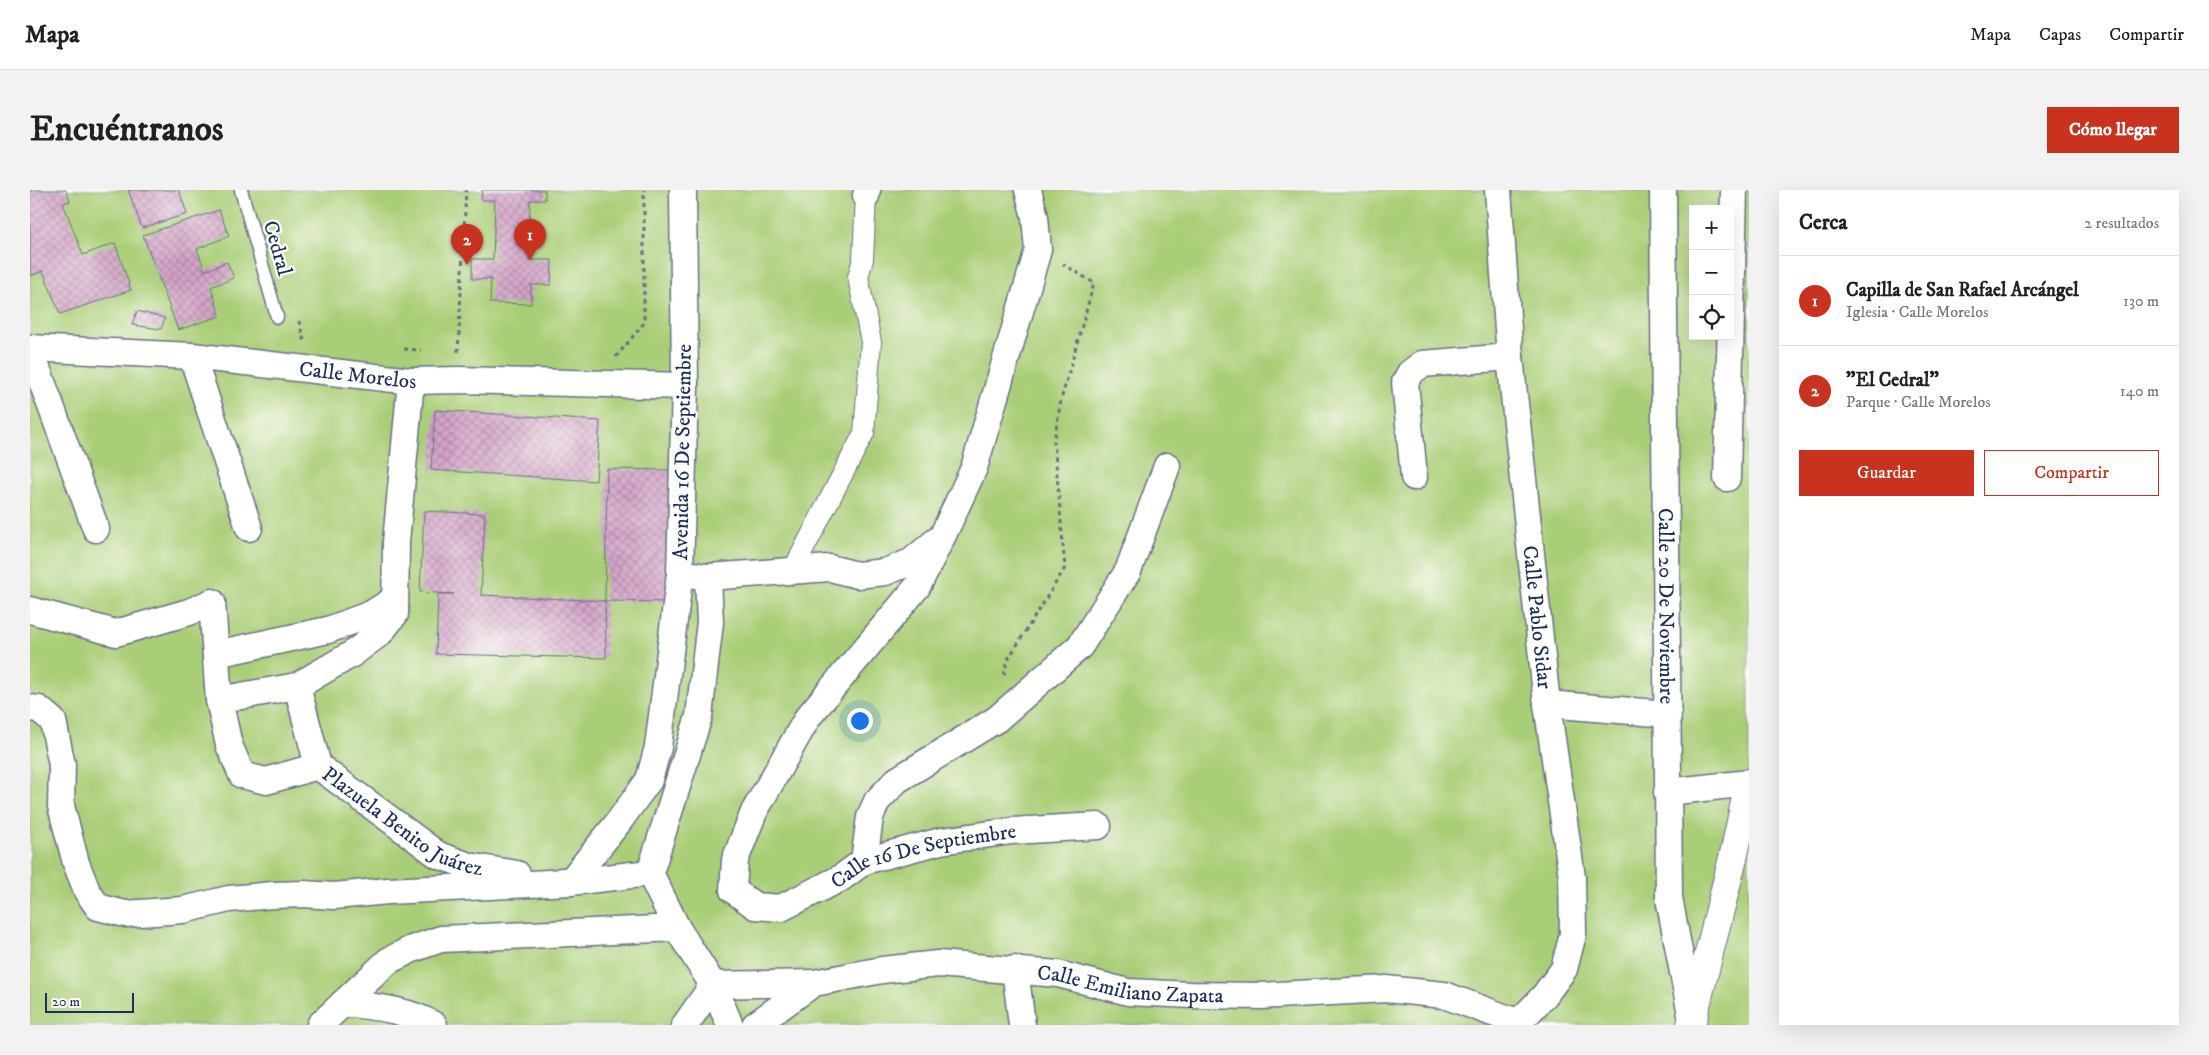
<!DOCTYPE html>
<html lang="es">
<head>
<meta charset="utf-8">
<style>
	:root { --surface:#fff; --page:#f2f2f2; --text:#202124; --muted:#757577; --line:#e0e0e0; --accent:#c8321e }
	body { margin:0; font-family:"IM FELL DW Pica",serif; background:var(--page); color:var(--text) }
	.controls { position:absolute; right:15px; top:15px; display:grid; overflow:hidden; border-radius:0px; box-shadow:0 5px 20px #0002 }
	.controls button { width:45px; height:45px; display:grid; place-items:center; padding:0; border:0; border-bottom:1px solid var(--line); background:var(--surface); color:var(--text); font:25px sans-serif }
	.scale { position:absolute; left:15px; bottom:12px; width:89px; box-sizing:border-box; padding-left:5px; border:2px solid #1b2f5e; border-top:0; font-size:14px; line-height:18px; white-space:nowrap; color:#1b2f5e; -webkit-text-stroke:4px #fdfcf7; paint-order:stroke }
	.you { position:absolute; left:829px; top:530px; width:18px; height:18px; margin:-12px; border:4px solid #fff; border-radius:50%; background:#1a73e8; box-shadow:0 0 0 8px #1a73e833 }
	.badge { display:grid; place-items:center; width:32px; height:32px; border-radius:50%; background:var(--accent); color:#fff; font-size:16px; font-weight:700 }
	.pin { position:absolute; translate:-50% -41px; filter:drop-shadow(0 1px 2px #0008) }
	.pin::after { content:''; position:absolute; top:26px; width:18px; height:15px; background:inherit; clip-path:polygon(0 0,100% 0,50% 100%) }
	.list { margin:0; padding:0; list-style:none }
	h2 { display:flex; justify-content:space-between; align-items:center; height:65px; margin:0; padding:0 20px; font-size:21px }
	h2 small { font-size:16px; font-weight:400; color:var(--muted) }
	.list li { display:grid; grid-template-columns:32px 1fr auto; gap:15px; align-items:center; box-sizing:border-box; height:90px; padding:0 20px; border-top:1px solid var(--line) }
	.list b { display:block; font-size:19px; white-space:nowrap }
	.list p { margin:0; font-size:16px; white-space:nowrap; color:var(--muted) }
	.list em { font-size:16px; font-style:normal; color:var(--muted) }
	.actions { display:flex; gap:10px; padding:15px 20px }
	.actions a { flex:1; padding:11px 0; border:1px solid var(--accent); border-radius:0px; text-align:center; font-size:18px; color:var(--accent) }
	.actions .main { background:var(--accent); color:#fff }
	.icon { flex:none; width:28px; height:28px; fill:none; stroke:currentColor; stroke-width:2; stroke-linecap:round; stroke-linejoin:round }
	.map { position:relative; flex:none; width:1719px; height:835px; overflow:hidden; border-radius:0px }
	header { display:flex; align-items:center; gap:30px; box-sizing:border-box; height:70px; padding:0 25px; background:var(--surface); border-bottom:1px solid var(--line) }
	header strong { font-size:24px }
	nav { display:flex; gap:28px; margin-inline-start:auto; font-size:18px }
	.intro { display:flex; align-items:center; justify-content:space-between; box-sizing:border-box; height:120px; padding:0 30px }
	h1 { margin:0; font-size:35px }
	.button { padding:12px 22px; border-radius:0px; background:var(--accent); color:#fff; font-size:18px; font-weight:700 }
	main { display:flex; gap:30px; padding:0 30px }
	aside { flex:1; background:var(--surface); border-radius:0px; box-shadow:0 5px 20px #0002 }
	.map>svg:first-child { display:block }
</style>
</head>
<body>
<header>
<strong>Mapa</strong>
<nav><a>Mapa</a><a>Capas</a><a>Compartir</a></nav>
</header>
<div class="intro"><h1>Encuéntranos</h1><a class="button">Cómo llegar</a></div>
<main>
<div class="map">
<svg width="1719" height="835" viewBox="0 0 1719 835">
	<defs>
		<pattern id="building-cross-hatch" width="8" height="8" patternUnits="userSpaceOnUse" patternTransform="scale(1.25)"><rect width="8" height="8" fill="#d4a4c8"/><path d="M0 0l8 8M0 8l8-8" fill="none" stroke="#ab86a6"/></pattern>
	</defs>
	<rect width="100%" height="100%" fill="#fdfcf7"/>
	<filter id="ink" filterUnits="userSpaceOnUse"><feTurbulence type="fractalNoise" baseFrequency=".02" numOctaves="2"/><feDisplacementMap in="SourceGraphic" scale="10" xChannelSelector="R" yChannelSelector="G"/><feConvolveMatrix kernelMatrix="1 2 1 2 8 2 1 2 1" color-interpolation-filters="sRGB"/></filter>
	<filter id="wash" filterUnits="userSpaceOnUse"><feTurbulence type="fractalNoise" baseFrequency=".0096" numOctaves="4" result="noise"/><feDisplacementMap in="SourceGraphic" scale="20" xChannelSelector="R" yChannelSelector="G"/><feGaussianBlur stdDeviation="1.12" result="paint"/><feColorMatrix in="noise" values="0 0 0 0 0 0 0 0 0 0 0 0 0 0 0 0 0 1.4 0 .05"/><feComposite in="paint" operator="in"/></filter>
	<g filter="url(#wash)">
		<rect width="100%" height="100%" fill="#efe7cc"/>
		<path fill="#aace77" stroke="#627e6a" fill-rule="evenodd" d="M 0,0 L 1719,0 L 1719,835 L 0,835 ZM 1663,19 L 1700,19 L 1700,146 L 1663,146 Z"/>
		<g id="blocks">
			<path fill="url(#building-cross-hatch)" d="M 0,0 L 36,0 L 40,11 L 33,13 L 53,65 L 85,53 L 101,100 L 30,124 L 13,81 L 0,86 Z
				M 98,0 L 149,0 L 157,24 L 112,38 Z
				M 452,0 L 515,0 L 515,10 L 500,10 L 499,70 L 522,70 L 521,95 L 501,95 L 501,114 L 460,113 L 461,89 L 442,89 L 442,69 L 463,69 L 465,10 L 451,10 Z
				M 189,20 L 199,46 L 167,59 L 175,81 L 197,72 L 204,88 L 181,97 L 190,126 L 148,140 L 113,45 Z
				M 107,121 L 135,128 L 131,139 L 102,135 Z
				M 405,220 L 570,231 L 566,291 L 401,280 Z
				M 577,279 L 639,280 L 637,412 L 575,411 L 576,468 L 406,464 L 408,404 L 424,404 L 390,402 L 394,321 L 455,324 L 451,405 L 575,411 Z"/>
		</g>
	</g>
	<g filter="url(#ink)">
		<use href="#blocks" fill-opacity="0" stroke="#656f84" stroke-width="1"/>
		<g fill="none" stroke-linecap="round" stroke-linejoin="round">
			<g stroke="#656f84" stroke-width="15">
				<path id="service" d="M 211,0 L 247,127"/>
			</g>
			<g stroke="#656f84" stroke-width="22">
				<path id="pedestrian" d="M 763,380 L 834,243 L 841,152 L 828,87 L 833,69 L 836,6"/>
			</g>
			<g stroke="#656f84" stroke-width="29">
				<g id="minor">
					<path d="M 653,0 L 655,196 L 650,383 L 678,387 L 680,432 L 669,526 L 620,683 L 647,738 L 683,795 L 784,793"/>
					<path id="s1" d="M 998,0 L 1005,27 L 1008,60 L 944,278 L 913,345 L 887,397 L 778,527 L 724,622 L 705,670 L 703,700 L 725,716 L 751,718 L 811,688 L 834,671 L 911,651 L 982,641 L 1068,636"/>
					<path id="s2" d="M 1468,0 L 1480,167 L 1517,514 L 1542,687 L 1543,744 L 1534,779 L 1514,806 L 1486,835"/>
					<path id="s3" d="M 1633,0 L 1639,708 L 1662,830"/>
					<path d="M 836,6 L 837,0"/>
					<path id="s4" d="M 0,158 L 162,166 L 381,191 L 429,190 L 655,196"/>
					<path d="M 0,159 L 66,339"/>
					<path d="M 162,166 L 219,338"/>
					<path d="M 1384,287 L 1375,192 L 1380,183 L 1392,174 L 1480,167"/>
					<path d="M 1697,288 L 1704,0"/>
					<path d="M 678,387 L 800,378 L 827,385 L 855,382 L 881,372 L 906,351"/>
					<path d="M 0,420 L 86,443 L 159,422 L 182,412 L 189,510 L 199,555 L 212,585 L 236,591 L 288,576"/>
					<path d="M 186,464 L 298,440 L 341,424 L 365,409"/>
					<path id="s5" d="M 267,496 L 288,576 L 408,665 L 439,676 L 487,684"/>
					<path d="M 189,510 L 267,496 L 322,464 L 350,443 L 365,424 L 366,352 L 381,191"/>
					<path d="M 1517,514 L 1638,524"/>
					<path d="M 0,518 L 9,519 L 23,531 L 32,575 L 31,616 L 46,673 L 57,701 L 68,717 L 95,724 L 153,720 L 199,709 L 243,705 L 274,704 L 304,706 L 358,701 L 540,692 L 587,634 L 619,590 L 628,557 L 650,383"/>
					<path d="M 1637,602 L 1719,593"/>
					<path d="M 834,671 L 840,627 L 847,611 L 867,590 L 967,529 L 1050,456 L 1098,381 L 1137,276"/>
					<path d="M 531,691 L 540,692 L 620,683"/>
					<path d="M 985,779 L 992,835"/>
					<path d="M 683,795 L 700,835"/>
					<path d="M 313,813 C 344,817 376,819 404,835"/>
					<path d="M 290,835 L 358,771 L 382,759 L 411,749 L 647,738"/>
					<path d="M 655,835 L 683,795"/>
					<path id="s6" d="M 725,835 L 784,793 L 852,780 L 908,774 L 1028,784 L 1098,802 L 1162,805 L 1231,806 L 1356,799 L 1414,805 L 1487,832"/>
				</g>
			</g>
			<g stroke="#656f84" stroke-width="30">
				<path id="tertiary" d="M 1661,835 L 1705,660 L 1719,593"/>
			</g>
			<path stroke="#656f84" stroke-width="3" stroke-dasharray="4 4" stroke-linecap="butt" d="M 269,131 L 274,151
				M 374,159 L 391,160
				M 428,162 L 436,0
				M 586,167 L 614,133 L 614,0
				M 974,485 L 977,471 L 1035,378 L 1024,251 L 1031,210 L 1064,93 L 1033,74"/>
			<use href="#service" stroke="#fff" stroke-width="12"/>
			<use href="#pedestrian" stroke="#fff" stroke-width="20"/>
			<use href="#minor" stroke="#fff" stroke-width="26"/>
			<use href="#tertiary" stroke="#fff" stroke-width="28"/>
		</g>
	</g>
	<g text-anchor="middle" stroke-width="4.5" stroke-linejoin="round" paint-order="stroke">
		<g font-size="21" fill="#1b2f5e" stroke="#fdfcf7">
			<text transform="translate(248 58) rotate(74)" y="7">Cedral</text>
			<text dy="7" stroke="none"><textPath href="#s4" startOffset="329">Calle Morelos</textPath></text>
			<text transform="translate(652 262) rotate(-89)" y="7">Avenida 16 De Septiembre</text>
			<text dy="7" stroke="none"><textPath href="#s3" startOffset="416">Calle 20 De Noviembre</textPath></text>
			<text dy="7" stroke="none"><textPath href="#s2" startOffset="429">Calle Pablo Sidar</textPath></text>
			<text dy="7" stroke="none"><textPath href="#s5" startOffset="185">Plazuela Benito Juárez</textPath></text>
			<text dy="7" stroke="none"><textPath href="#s1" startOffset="988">Calle 16 De Septiembre</textPath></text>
			<text dy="7" stroke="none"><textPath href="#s6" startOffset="392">Calle Emiliano Zapata</textPath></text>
		</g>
	</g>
</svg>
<div class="controls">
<button>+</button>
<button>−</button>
<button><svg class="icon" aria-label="locate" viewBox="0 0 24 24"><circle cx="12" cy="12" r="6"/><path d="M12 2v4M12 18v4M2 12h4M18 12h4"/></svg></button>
</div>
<div class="scale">20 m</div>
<div class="you"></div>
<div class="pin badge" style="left:500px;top:70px">1</div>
<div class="pin badge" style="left:437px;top:75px">2</div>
</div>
<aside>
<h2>Cerca<small>2 resultados</small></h2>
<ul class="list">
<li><span class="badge">1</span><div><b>Capilla de San Rafael Arcángel</b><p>Iglesia · Calle Morelos</p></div><em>130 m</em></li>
<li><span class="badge">2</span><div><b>&quot;El Cedral&quot;</b><p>Parque · Calle Morelos</p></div><em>140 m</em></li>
</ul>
<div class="actions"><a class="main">Guardar</a><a>Compartir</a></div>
</aside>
</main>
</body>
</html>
